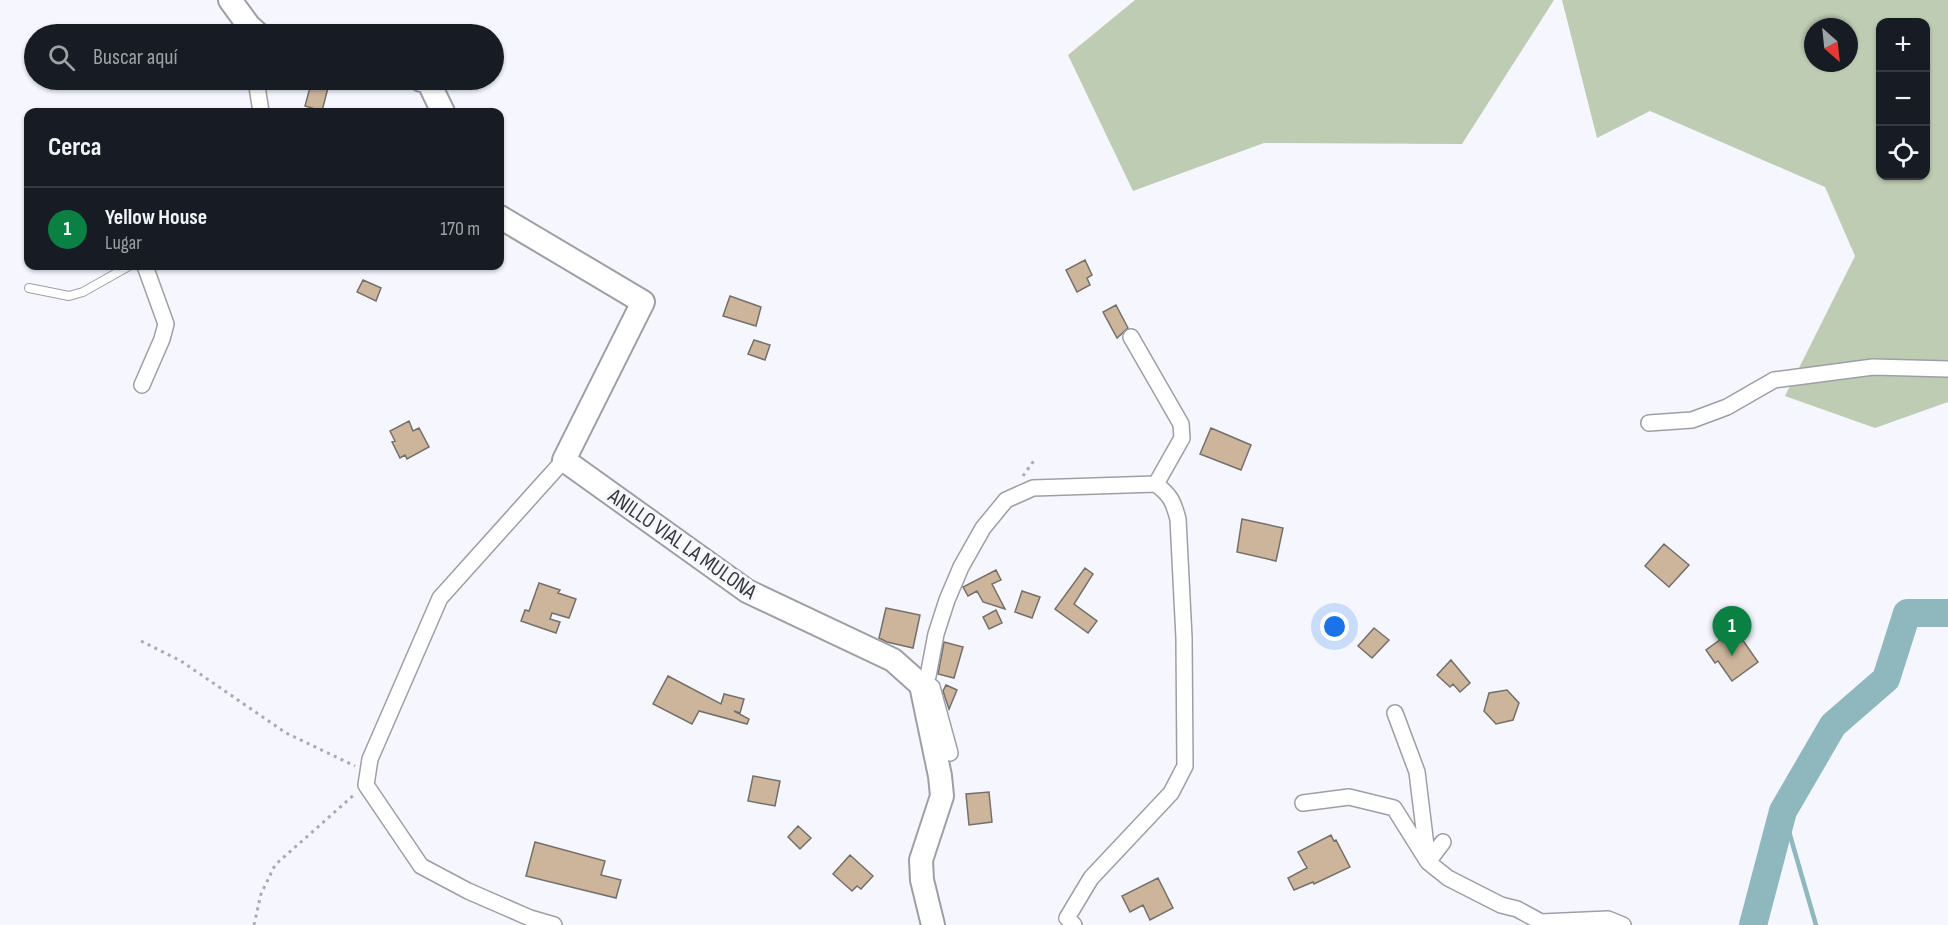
<!DOCTYPE html>
<html lang="es">
<head>
<meta charset="utf-8">
<style>
	:root { --surface:#171b24; --page:#20242c; --text:#f1f3f6; --muted:#9ea1a6; --line:#363941; --accent:#0b8043 }
	body { margin:0; font-family:"Sofia Sans Condensed",sans-serif; background:var(--page); color:var(--text) }
	.controls { position:absolute; right:18px; top:18px; display:grid; overflow:hidden; border-radius:12px; box-shadow:0 2px 4px #0004 }
	.controls button { width:54px; height:54px; display:grid; place-items:center; padding:0; border:0; border-bottom:2px solid var(--line); background:var(--surface); color:var(--text); font:30px sans-serif }
	.compass { position:absolute; left:1804px; top:18px; width:54px; height:54px; border-radius:50%; background:var(--surface); box-shadow:0 2px 4px #0004; rotate:153deg }
	.you { position:absolute; left:1335px; top:627px; width:21px; height:21px; margin:-15px; border:4px solid #fff; border-radius:50%; background:#1a73e8; box-shadow:0 0 0 9px #1a73e833 }
	.badge { display:grid; place-items:center; width:39px; height:39px; border-radius:50%; background:var(--accent); color:#fff; font-size:20px; font-weight:700 }
	.pin { position:absolute; translate:-50% -50px; filter:drop-shadow(0 2px 3px #0008) }
	.pin::after { content:''; position:absolute; top:32px; width:21px; height:18px; background:inherit; clip-path:polygon(0 0,100% 0,50% 100%) }
	.list { margin:0; padding:0; list-style:none }
	h2 { display:flex; justify-content:space-between; align-items:center; height:78px; margin:0; padding:0 24px; font-size:26px }
	h2 small { font-size:20px; font-weight:400; color:var(--muted) }
	.list li { display:grid; grid-template-columns:39px 1fr auto; gap:18px; align-items:center; box-sizing:border-box; height:84px; padding:0 24px; border-top:2px solid var(--line) }
	.list b { display:block; font-size:22px; white-space:nowrap }
	.list p { margin:0; font-size:20px; white-space:nowrap; color:var(--muted) }
	.list em { font-size:20px; font-style:normal; color:var(--muted) }
	.icon { flex:none; width:33px; height:33px; fill:none; stroke:currentColor; stroke-width:2; stroke-linecap:round; stroke-linejoin:round }
	.map { position:relative; flex:none; width:1948px; height:925px; overflow:hidden }
	.search { position:absolute; background:var(--surface); box-shadow:0 2px 4px #0004; left:24px; top:24px; width:480px; height:66px; display:flex; align-items:center; gap:15px; box-sizing:border-box; padding:0 21px; border-radius:33px; color:var(--muted); font-size:22px }
	.panel { position:absolute; background:var(--surface); box-shadow:0 2px 4px #0004; left:24px; top:108px; width:480px; height:162px; border-radius:12px }
	.map>svg:first-child { display:block }
</style>
</head>
<body>
<div class="map">
<svg width="1948" height="925" viewBox="0 0 1948 925">
	<rect width="100%" height="100%" fill="#f6f7fe"/>
	<path fill="#beccb3" fill-rule="evenodd" d="M 1135,0 L 1554,0 L 1462,144 L 1264,143 L 1133,191 L 1068,55 Z
		M 1562,0 L 1948,0 L 1948,402 L 1875,428 L 1785,396 L 1855,256 L 1825,187 L 1650,111 L 1597,138 ZM 1880,22 L 1926,22 L 1926,176 L 1880,176 ZM 1813,27 L 1849,27 L 1849,63 L 1813,63 Z"/>
	<g fill="none" stroke-linecap="round" stroke-linejoin="round">
		<path stroke="#8fb8be" stroke-width="4.5" d="M 1783,811 L 1816,925"/>
		<path stroke="#8fb8be" stroke-width="28" d="M 1753,925 L 1783,811 L 1833,725 L 1886,679 L 1907,613 L 1948,613"/>
	</g>
	<path fill="#cdb59c" stroke="#746f6a" stroke-width="1.5" d="M 312,80 L 330,80 L 322,111 L 305,106 Z
		M 1085,260 L 1092,275 L 1087,278 L 1090,285 L 1077,292 L 1066,270 Z
		M 363,280 L 381,288 L 376,301 L 357,292 Z
		M 730,296 L 761,307 L 756,326 L 723,316 Z
		M 1116,305 L 1128,328 L 1117,338 L 1103,312 Z
		M 754,340 L 770,345 L 765,360 L 748,354 Z
		M 409,421 L 413,431 L 419,428 L 429,447 L 407,459 L 405,455 L 400,458 L 392,442 L 395,441 L 390,431 Z
		M 1211,428 L 1251,445 L 1241,470 L 1200,454 Z
		M 1242,519 L 1283,528 L 1276,561 L 1237,552 Z
		M 1664,544 L 1689,565 L 1669,587 L 1645,566 Z
		M 1085,568 L 1093,574 L 1074,604 L 1097,621 L 1088,633 L 1055,609 Z
		M 996,570 L 1001,580 L 992,584 L 1005,609 L 983,602 L 977,591 L 968,596 L 963,587 Z
		M 539,583 L 560,590 L 558,593 L 576,599 L 569,618 L 552,613 L 550,619 L 560,622 L 556,633 L 521,621 L 525,610 L 529,611 Z
		M 1022,591 L 1040,597 L 1032,618 L 1015,612 Z
		M 886,608 L 920,615 L 913,648 L 887,642 L 879,638 Z
		M 996,610 L 1002,623 L 989,629 L 983,617 Z
		M 1374,628 L 1389,640 L 1372,658 L 1358,646 Z
		M 1735,629 L 1758,662 L 1732,681 L 1718,661 L 1715,663 L 1706,650 Z
		M 944,642 L 963,647 L 954,678 L 938,674 Z
		M 1451,660 L 1470,683 L 1460,692 L 1453,684 L 1450,687 L 1437,675 Z
		M 668,676 L 721,704 L 724,694 L 744,699 L 740,713 L 734,711 L 749,719 L 747,724 L 699,711 L 692,724 L 653,704 Z
		M 946,685 L 957,690 L 949,709 L 943,691 Z
		M 1507,690 L 1519,703 L 1513,720 L 1496,724 L 1484,711 L 1489,693 Z
		M 753,776 L 780,781 L 775,806 L 748,801 Z
		M 989,792 L 992,822 L 969,825 L 966,794 Z
		M 798,826 L 811,838 L 800,849 L 788,837 Z
		M 1331,835 L 1334,841 L 1336,840 L 1350,867 L 1314,884 L 1313,882 L 1294,890 L 1288,878 L 1307,868 L 1298,852 Z
		M 535,842 L 605,861 L 601,875 L 621,880 L 616,898 L 526,876 Z
		M 850,855 L 873,876 L 861,889 L 857,886 L 852,891 L 833,874 Z
		M 1158,878 L 1173,908 L 1150,920 L 1143,905 L 1130,912 L 1122,896 Z"/>
	<g fill="none" stroke-linecap="round" stroke-linejoin="round">
		<g stroke="#9e9fa6" stroke-width="10">
			<path id="lane" d="M 29,288 L 69,296 L 83,292 L 129,266"/>
		</g>
		<g stroke="#9e9fa6" stroke-width="18">
			<path id="street" d="M 256,80 L 261,112
				M 1131,337 L 1181,424 L 1182,438 L 1156,484
				M 142,385 L 162,339 L 166,324 L 145,266
				M 1649,423 L 1692,420 L 1727,407 L 1774,380 L 1873,367 L 1948,369
				M 921,685 L 928,676 L 936,634 L 947,600 L 961,567 L 983,528 L 1006,500 L 1033,488 L 1156,484 C 1171,496 1173,501 1178,519 L 1184,638 L 1185,766 L 1171,793 L 1091,878 L 1067,918 L 1074,925
				M 932,687 L 950,753
				M 1395,713 L 1417,772 L 1428,862 L 1448,878 L 1501,905 L 1517,909 L 1541,922 L 1608,919 L 1623,925
				M 1303,803 L 1349,797 L 1394,808 L 1428,862 L 1443,842
				M 554,925 L 530,918 L 468,891 L 421,866 L 366,785 L 370,759 L 440,598 L 564,460"/>
		</g>
		<g stroke="#9e9fa6" stroke-width="26">
			<path id="secondary" d="M 230,0 L 249,26 L 258,34
				M 421,80 L 428,81 L 443,112
				M 500,217 L 643,302 L 564,460 L 747,591 L 893,660 L 921,685 L 940,776 L 942,796 L 921,860 L 922,880 L 933,925"/>
		</g>
		<path stroke="#aaabb0" stroke-width="3" stroke-dasharray="3 4.5" stroke-linecap="butt" d="M 1023,476 L 1035,459
			M 141,641 L 181,661 L 286,733 L 355,766
			M 254,925 L 261,894 L 275,865 L 355,794"/>
		<use href="#lane" stroke="#fff" stroke-width="8"/>
		<use href="#street" stroke="#fff" stroke-width="15"/>
		<use href="#secondary" stroke="#fff" stroke-width="22"/>
	</g>
	<g text-anchor="middle" stroke-width="6" stroke-linejoin="round" paint-order="stroke">
		<g font-size="22" fill="#38383b" stroke="#f6f7fe">
			<text transform="translate(683 543) rotate(35)" y="8">ANILLO VIAL LA MULONA</text>
		</g>
	</g>
</svg>
<div class="controls">
<button>+</button>
<button>−</button>
<button><svg class="icon" aria-label="locate" viewBox="0 0 24 24"><circle cx="12" cy="12" r="6"/><path d="M12 2v4M12 18v4M2 12h4M18 12h4"/></svg></button>
</div>
<svg class="compass" viewBox="-18 -18 36 36"><path d="M0-13l5 13h-10z" fill="#e53935"/><path d="M0 13l5-13h-10z" fill="#9ea1a6"/></svg>
<div class="you"></div>
<div class="pin badge" style="left:1732px;top:656px">1</div>
<div class="search"><svg class="icon" aria-label="search" viewBox="0 0 24 24"><circle cx="10" cy="10" r="6"/><path d="M15 15l6 6"/></svg>Buscar aquí</div>
<section class="panel">
<h2>Cerca<small></small></h2>
<ul class="list">
<li><span class="badge">1</span><div><b>Yellow House</b><p>Lugar</p></div><em>170 m</em></li>
</ul>
</section>
</div>
</body>
</html>
